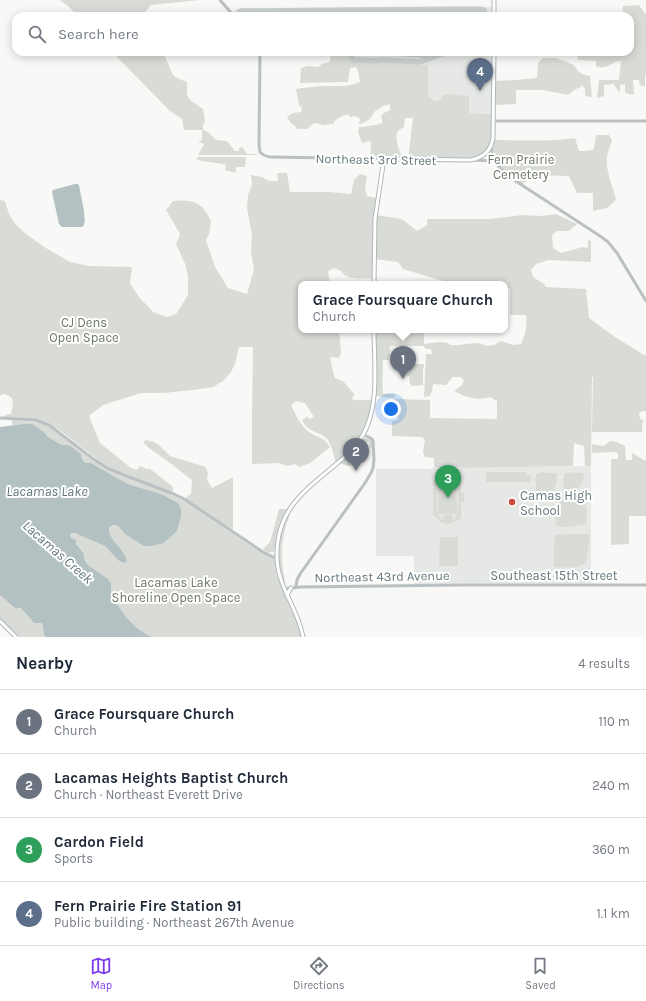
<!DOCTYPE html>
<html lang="en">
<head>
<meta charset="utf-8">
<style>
	:root { --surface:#fff; --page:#f2f2f3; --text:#1f2937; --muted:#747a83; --line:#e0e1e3; --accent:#7c3aed }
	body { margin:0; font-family:Karla,sans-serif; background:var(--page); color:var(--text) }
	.you { position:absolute; left:391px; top:409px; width:14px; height:14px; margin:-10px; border:3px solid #fff; border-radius:50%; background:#1a73e8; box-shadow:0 0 0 6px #1a73e833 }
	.badge { display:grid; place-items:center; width:26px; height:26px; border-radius:50%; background:var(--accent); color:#fff; font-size:13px; font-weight:700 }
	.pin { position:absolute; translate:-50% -33px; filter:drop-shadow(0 1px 2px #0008) }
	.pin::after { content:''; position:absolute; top:21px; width:14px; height:12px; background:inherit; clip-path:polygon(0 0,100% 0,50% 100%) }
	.popup { position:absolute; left:298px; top:281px; width:210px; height:52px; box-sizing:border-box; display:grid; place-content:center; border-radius:8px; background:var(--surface); filter:drop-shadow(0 1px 3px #0005); font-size:13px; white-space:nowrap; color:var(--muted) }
	.popup b { font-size:15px; color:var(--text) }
	.popup::after { content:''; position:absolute; left:50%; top:100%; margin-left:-8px; border:8px solid transparent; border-top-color:var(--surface) }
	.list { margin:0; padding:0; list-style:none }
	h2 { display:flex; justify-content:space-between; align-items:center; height:52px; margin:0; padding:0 16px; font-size:17px }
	h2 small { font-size:13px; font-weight:400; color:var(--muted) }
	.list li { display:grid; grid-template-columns:26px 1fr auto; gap:12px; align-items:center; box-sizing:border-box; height:64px; padding:0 16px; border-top:1px solid var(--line) }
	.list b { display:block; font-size:15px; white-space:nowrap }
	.list p { margin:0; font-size:13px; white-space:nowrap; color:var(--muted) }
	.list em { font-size:13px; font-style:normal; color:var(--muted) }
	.icon { flex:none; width:22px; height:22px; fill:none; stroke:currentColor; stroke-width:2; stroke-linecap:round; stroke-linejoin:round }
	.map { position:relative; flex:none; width:646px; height:637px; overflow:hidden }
	.search { position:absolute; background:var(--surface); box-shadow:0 2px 10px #0003; left:12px; right:12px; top:12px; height:44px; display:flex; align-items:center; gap:10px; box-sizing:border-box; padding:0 14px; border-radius:12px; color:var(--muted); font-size:15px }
	.sheet { height:308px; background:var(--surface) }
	nav { display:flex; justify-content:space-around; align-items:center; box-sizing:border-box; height:56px; border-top:1px solid var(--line); background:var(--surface); font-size:11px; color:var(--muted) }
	nav a { display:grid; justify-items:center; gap:2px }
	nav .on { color:var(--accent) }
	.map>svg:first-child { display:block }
</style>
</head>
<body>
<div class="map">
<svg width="646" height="637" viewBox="0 0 646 637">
	<rect width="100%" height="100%" fill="#f8f8f6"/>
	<path fill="#e6e8e6" d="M 491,7 L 491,16 L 236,16 L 234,13 L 235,10 L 238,9 Z
		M 349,52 L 492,52 L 492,114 L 468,113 L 469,96 L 441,99 L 437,101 L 431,99 L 428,96 L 428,65 L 349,61 Z
		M 591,466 L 591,583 L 414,584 L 414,556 L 376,556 L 376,469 L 432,469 L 434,467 L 462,468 Z"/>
	<path fill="#d9dcd6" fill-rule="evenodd" d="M 60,0 L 199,0 L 151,5 L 142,16 L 78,16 L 68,6 Z
		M 639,5 L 646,15 L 646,74 L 645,74 L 645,86 L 642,86 L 640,85 L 639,80 L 633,80 L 634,95 L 625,93 L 625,84 L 620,85 L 620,92 L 618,91 L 614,84 L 604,85 L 604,96 L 597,98 L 599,80 L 619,80 L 621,61 C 611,61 608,71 596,66 L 596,61 L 578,60 L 578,56 L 625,55 L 625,52 L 630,52 L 630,16 L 622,16 L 623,6 Z
		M 476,10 L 482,11 L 483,14 L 482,16 L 353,16 L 353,13 L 354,11 Z
		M 349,11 L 350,11 L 350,16 L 242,16 L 242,12 L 245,12 Z
		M 112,52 L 163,52 L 173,75 C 176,78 182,80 187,82 L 187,95 L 190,100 L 203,109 L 205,121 L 203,125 L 203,130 L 208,132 L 216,140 L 227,141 L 235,151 L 239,151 L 239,148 L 242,147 L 247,154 L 257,154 L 257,155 L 198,155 L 204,144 L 198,142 L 202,140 L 202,130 L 184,130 L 182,119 L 170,111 Z
		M 331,52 L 349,52 L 349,61 L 428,65 L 428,96 L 431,99 L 437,101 L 441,99 L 444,94 L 469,96 L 469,113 L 492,114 C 492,136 495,154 468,158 L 409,157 L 409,152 L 413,118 L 405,118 L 404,127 C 402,128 399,130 398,131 C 394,137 399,149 401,155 C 392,160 379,157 370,157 L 371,146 L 371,141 L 362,143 L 358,132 L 359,127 C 366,126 376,126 382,123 L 382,119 L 381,117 L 382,114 L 390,110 L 390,104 L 383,106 L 374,112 C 372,118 366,123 359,124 L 360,119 L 355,116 L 350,117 L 348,114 C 342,116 336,118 333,124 L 324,125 L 314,123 L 307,129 L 297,129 L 295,126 L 291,123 L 287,117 L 293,113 L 301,112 L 302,107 L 299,105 L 296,89 C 305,88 315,86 325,86 C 337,86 348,87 360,82 L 358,71 L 356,67 L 350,68 L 348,82 L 300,83 L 301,68 L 308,66 L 318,67 L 322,64 L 330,62 Z
		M 543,58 L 556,58 L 574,65 L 578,71 L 582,74 L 590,76 L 592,97 L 585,96 L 585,89 L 582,85 L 581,87 L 574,90 L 568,95 L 543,90 L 516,90 L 516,104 L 495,105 L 495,81 L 516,80 L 537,78 L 538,63 Z
		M 596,135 L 609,135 L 612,141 C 610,146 607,153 607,159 C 606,173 613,186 616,200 L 607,208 L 593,211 L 593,193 L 577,193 L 569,176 L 532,175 L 522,185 C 516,181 496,166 494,159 C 493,155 494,145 494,140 C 521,140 548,142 575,138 L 579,151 L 585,151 L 593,150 L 595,143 Z
		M 198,157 L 246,157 L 245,167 L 236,167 L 236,173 L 225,170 L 226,165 C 216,162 207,163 196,159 Z
		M 277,173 L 287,173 L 290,192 L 329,192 L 351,194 L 354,180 L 360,174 L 367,176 L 365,188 L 367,196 L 376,198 C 372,225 373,252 373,278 C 362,278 347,281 341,271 L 334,268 L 328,271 L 330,284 L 301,284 L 301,330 L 339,330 L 341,353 L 339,358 L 330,357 L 333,372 L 335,378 L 344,382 L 354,394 L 354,395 L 352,399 C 360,402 364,399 372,400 C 368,425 357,447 336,463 C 333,455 333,446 327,439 C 318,430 309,434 302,420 L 307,417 L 310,419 L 314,417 L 305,403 L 296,401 L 291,405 C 295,414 301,426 309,432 C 318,438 323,436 330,447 L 310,463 L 299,467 L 295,464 L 287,466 L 279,463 L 253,464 L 252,465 L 252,413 L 253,347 L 239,347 L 235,364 L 231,372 L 223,381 L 213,387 L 193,390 L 164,393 L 141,393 L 103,405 L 90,415 L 90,419 L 100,443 L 131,468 L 137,470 L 140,466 L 147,469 L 149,468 L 172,486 L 173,488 L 173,490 L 172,492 L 132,478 L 106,466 L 62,432 L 47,422 L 37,419 L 4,417 L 5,415 L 11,414 C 13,404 16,396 3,394 L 0,396 L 0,200 L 5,201 L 9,214 L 16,225 L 26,234 L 46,248 L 70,262 L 89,266 L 132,267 L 130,283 L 139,297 L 153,312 L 167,317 L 176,314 L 188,295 L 188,277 L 186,266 L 176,244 L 180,234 L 166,210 L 173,201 C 181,200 192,200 199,205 C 204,207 208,216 211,221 L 209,234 L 206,240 L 215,267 L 228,288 L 247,294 L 254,269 L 251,252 L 252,235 L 247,208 L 248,195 L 252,185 L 251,175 L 262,177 L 269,181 L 278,181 Z
		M 556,214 L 577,224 L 569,231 L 557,231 L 552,235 L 553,248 L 561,253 L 583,247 L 588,248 L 588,240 L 591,241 L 591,262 L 549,260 L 536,264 L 531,270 L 533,277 L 544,284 L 546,287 L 586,289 L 589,318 L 615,337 L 646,356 L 646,411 L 639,412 L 640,419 L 643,420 L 642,432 L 592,432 L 593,377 L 592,377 L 591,466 L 585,466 L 584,446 L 574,443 L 573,466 L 462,468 L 459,467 L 434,467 L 434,458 L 425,457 L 423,452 L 425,440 L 422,437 L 392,436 L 392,421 L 398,420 L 398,417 L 394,417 L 394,399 L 430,400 L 430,418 L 497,419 L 497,401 L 490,397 C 478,401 465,397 454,391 L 462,385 L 464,380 L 460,377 L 453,377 L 446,385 L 433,384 L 432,391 L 430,396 L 424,397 L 426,354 L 432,354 L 431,349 L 426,349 L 426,348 L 424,348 L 424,346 L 390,346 L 389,360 L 383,360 C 383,372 382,382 383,394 L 395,394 L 395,396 L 394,398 L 376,396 L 376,330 L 424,330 L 424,344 L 439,342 L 448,343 L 451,345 L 461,345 L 464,344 L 479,343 L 487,346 L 494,345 L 501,341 L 514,345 L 521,344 C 526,333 527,327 526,315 L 510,315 L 510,288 L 505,288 L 505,284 L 453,284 L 403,269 L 398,262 L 375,259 L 376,215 L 402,219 L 417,231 L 427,225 L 427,219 L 490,219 L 522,215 L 541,216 Z
		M 402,364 L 424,364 L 424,367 L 423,368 L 423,385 L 411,386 L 411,384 L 410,384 L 409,376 L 407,376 L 407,368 L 402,368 Z
		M 12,420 L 39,422 L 50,427 L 89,458 L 109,470 L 121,476 L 163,491 L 177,497 L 197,508 L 201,512 L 254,548 L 275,558 L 276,574 L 292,612 L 298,622 L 302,637 L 151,637 L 138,629 L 126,617 L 120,608 L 113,600 L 111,594 L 111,583 L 88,565 L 84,559 L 84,554 L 81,550 L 76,544 L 76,541 L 71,538 L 70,535 L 72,533 L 75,533 L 79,535 L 105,546 L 109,550 L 124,553 C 117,546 109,538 109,528 L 113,525 L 118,526 L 125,534 L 164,543 L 177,531 L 181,517 L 161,494 L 128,484 L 84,463 L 82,459 L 81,454 L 68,445 L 62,445 L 48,437 L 45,433 L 32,424 L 17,425 L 12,425 Z
		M 368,438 L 372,440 L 373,447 L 370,448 L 369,442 L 363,443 L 360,449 L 361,454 L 357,454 L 358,461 L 361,466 L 348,466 L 340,463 L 361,439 Z
		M 146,440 L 154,442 L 159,445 L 170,456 L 206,467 L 208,474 L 207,480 L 212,488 L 233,477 L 233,530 L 184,499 L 191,494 L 192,480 L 170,463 L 149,448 L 143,442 Z
		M 610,441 L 617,442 L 625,446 L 626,460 L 632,460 L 632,453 L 646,461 L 646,516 L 629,516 L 629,544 L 611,545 L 611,459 L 618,459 L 618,454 L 616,452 L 592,453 L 592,444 L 604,446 Z
		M 446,471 C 454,471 456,477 461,477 L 461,493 L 464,493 L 464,502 L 461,503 L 461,519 C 457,519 456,522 452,523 C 445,526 439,522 435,516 L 433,516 L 433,480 L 435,480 L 439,474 ZM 441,476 L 446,481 L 449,481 L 454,477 L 457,479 L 458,484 L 458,510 L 457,514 L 457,482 L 438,482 L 438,514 L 457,514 L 455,518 L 453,520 L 452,515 L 443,515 L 443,520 L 439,516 L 437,511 L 437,483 L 438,480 Z
		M 486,472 L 526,472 L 526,475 L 531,475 L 531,482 L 486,482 Z
		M 541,472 L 544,472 L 545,473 L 557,473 C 556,492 555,494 536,494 L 536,482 L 535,482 L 535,478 L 536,478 L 536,474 L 537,473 L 541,473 Z
		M 569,472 L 572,472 L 572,473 L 584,473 C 584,486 576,493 564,494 L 563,478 L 564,478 L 564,475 L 565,473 L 569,473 Z
		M 558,495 L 572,495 L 583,499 L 587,510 L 586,524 C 580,525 562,529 558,526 C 553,524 557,501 558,495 Z
		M 279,509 L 288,509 L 282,521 L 275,549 L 273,552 L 268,553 L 263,549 L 270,542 Z
		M 288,513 L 290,514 C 281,538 280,557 285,582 L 283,583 C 282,577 279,571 278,565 C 276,547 281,529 288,513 Z
		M 562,534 L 590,534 L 587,559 C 582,571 566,567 554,567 L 554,542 L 555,542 L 555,536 L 556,535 L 562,535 Z
		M 440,537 L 458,537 L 458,566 L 439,566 Z
		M 0,595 L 16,609 L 21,608 L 34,623 L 42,623 C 44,627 42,634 46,637 L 19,637 L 0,618 Z"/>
	<path fill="#b4c1c3" d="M 75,184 L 77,184 L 79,185 C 80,192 87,219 84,224 C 84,225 83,226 82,227 L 62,227 L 59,224 L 52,192 L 53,190 Z
		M 24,424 L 32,424 L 37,427 L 45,433 L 48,437 L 62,445 L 68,445 L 72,447 L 81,454 L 82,459 L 85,463 L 91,463 L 115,477 L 128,484 L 161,494 L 178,503 L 181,509 L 181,517 L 177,531 L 164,543 L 151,546 L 144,546 L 125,534 L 118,526 L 113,525 L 109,528 C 109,542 125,548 127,562 L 124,563 L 118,560 L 105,546 L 79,535 L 75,533 L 72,533 L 70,535 L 71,538 L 76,540 L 76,544 L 81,550 L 84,554 L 84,559 L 88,565 L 108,579 L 111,583 L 111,594 L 113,600 L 120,608 L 126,617 L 138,629 L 151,637 L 46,637 C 42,634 44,628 42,623 L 34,623 L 21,608 L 19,608 L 16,609 L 0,595 L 0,427 C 8,426 16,425 24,424 Z"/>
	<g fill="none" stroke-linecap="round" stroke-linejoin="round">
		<path stroke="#cbd0d0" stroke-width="5.5" d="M 240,16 L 239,12 L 241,11 L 351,10
			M 351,16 L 351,10 L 481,9 L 484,10 L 484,16
			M 351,52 L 352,59 L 353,60 L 377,61 L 380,60 L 420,62 L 447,52
			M 374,52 L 436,56"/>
		<g stroke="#b0b7ba" stroke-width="5">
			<path id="secondary" d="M 494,0 L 494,16
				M 374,284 L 375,219 L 383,165 L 388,160 L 393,159 L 470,160 C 483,158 491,151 493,138 L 494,52
				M 287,596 L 289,591 L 291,588
				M 0,621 L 16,637
				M 303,637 C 298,607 276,586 277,554 C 277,510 304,491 334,466 C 345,457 356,447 363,435 C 380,405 374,363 374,330"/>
		</g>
		<path stroke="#bbc1c3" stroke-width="3" d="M 220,0 L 234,16
			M 260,52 L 259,145 L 260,152 C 263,155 266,157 271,157 L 390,159
			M 493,121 L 646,121
			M 492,145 L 492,158 L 500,168 L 511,178 L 600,236 L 608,242 L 617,253 L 646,301
			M 472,160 L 494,161
			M 0,418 L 36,420 L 49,425 L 92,458 L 107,468 L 121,474 L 174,494 L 184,499 L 263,552 L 273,557 L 277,557
			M 296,586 L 297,580 L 300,574 L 365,483 L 371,473 L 373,468 L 374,459 L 373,441 L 372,439 L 363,434
			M 284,589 L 301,587 L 462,585 L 646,585"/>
		<use href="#secondary" stroke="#fff" stroke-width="3"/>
	</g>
	<circle fill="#cd4a42" stroke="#fff" stroke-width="1.5" cx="512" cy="502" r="4"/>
	<g text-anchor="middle" stroke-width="4" stroke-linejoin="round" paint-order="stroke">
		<g font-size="13" fill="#66787d" stroke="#fff">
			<text transform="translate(376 159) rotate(1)" y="5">Northeast 3rd Street</text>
			<text x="554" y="580">Southeast 15th Street</text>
			<text transform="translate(382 576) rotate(-1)" y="5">Northeast 43rd Avenue</text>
		</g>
		<g font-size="13" fill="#6b7665" stroke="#fff">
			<text x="521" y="164">Fern Prairie<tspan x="521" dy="15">Cemetery</tspan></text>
			<text x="84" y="327">CJ Dens<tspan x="84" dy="15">Open Space</tspan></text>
			<text x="176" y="587">Lacamas Lake<tspan x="176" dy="15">Shoreline Open Space</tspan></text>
		</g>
		<g font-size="13" fill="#66787d" stroke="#fff" text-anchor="start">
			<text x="520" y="500">Camas High<tspan x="520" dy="15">School</tspan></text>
		</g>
		<g font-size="14" font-style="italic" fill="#627678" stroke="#fff">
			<text x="47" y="496">Lacamas Lake</text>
			<text transform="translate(58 552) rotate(41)" y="5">Lacamas Creek</text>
		</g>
	</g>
</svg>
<div class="you"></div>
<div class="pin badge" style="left:403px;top:379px;background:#6b7280">1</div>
<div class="popup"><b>Grace Foursquare Church</b>Church</div>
<div class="pin badge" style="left:356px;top:471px;background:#6b7280">2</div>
<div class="pin badge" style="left:448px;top:498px;background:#2e9e5b">3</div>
<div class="pin badge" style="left:480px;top:91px;background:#5c6f8a">4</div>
<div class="search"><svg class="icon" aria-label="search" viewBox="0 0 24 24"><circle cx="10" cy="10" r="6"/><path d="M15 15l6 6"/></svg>Search here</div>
</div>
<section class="sheet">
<h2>Nearby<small>4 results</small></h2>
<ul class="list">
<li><span class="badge" style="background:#6b7280">1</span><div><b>Grace Foursquare Church</b><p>Church</p></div><em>110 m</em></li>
<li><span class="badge" style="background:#6b7280">2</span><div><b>Lacamas Heights Baptist Church</b><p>Church · Northeast Everett Drive</p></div><em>240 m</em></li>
<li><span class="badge" style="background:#2e9e5b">3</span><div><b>Cardon Field</b><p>Sports</p></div><em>360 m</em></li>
<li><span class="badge" style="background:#5c6f8a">4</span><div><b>Fern Prairie Fire Station 91</b><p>Public building · Northeast 267th Avenue</p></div><em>1.1 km</em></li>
</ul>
</section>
<nav>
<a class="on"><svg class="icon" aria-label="map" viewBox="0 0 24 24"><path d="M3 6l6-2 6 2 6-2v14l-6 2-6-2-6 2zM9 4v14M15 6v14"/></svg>Map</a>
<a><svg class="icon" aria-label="directions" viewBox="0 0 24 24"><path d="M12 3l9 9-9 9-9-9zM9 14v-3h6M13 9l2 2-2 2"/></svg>Directions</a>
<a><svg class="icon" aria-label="saved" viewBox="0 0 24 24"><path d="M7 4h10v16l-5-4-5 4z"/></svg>Saved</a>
</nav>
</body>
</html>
